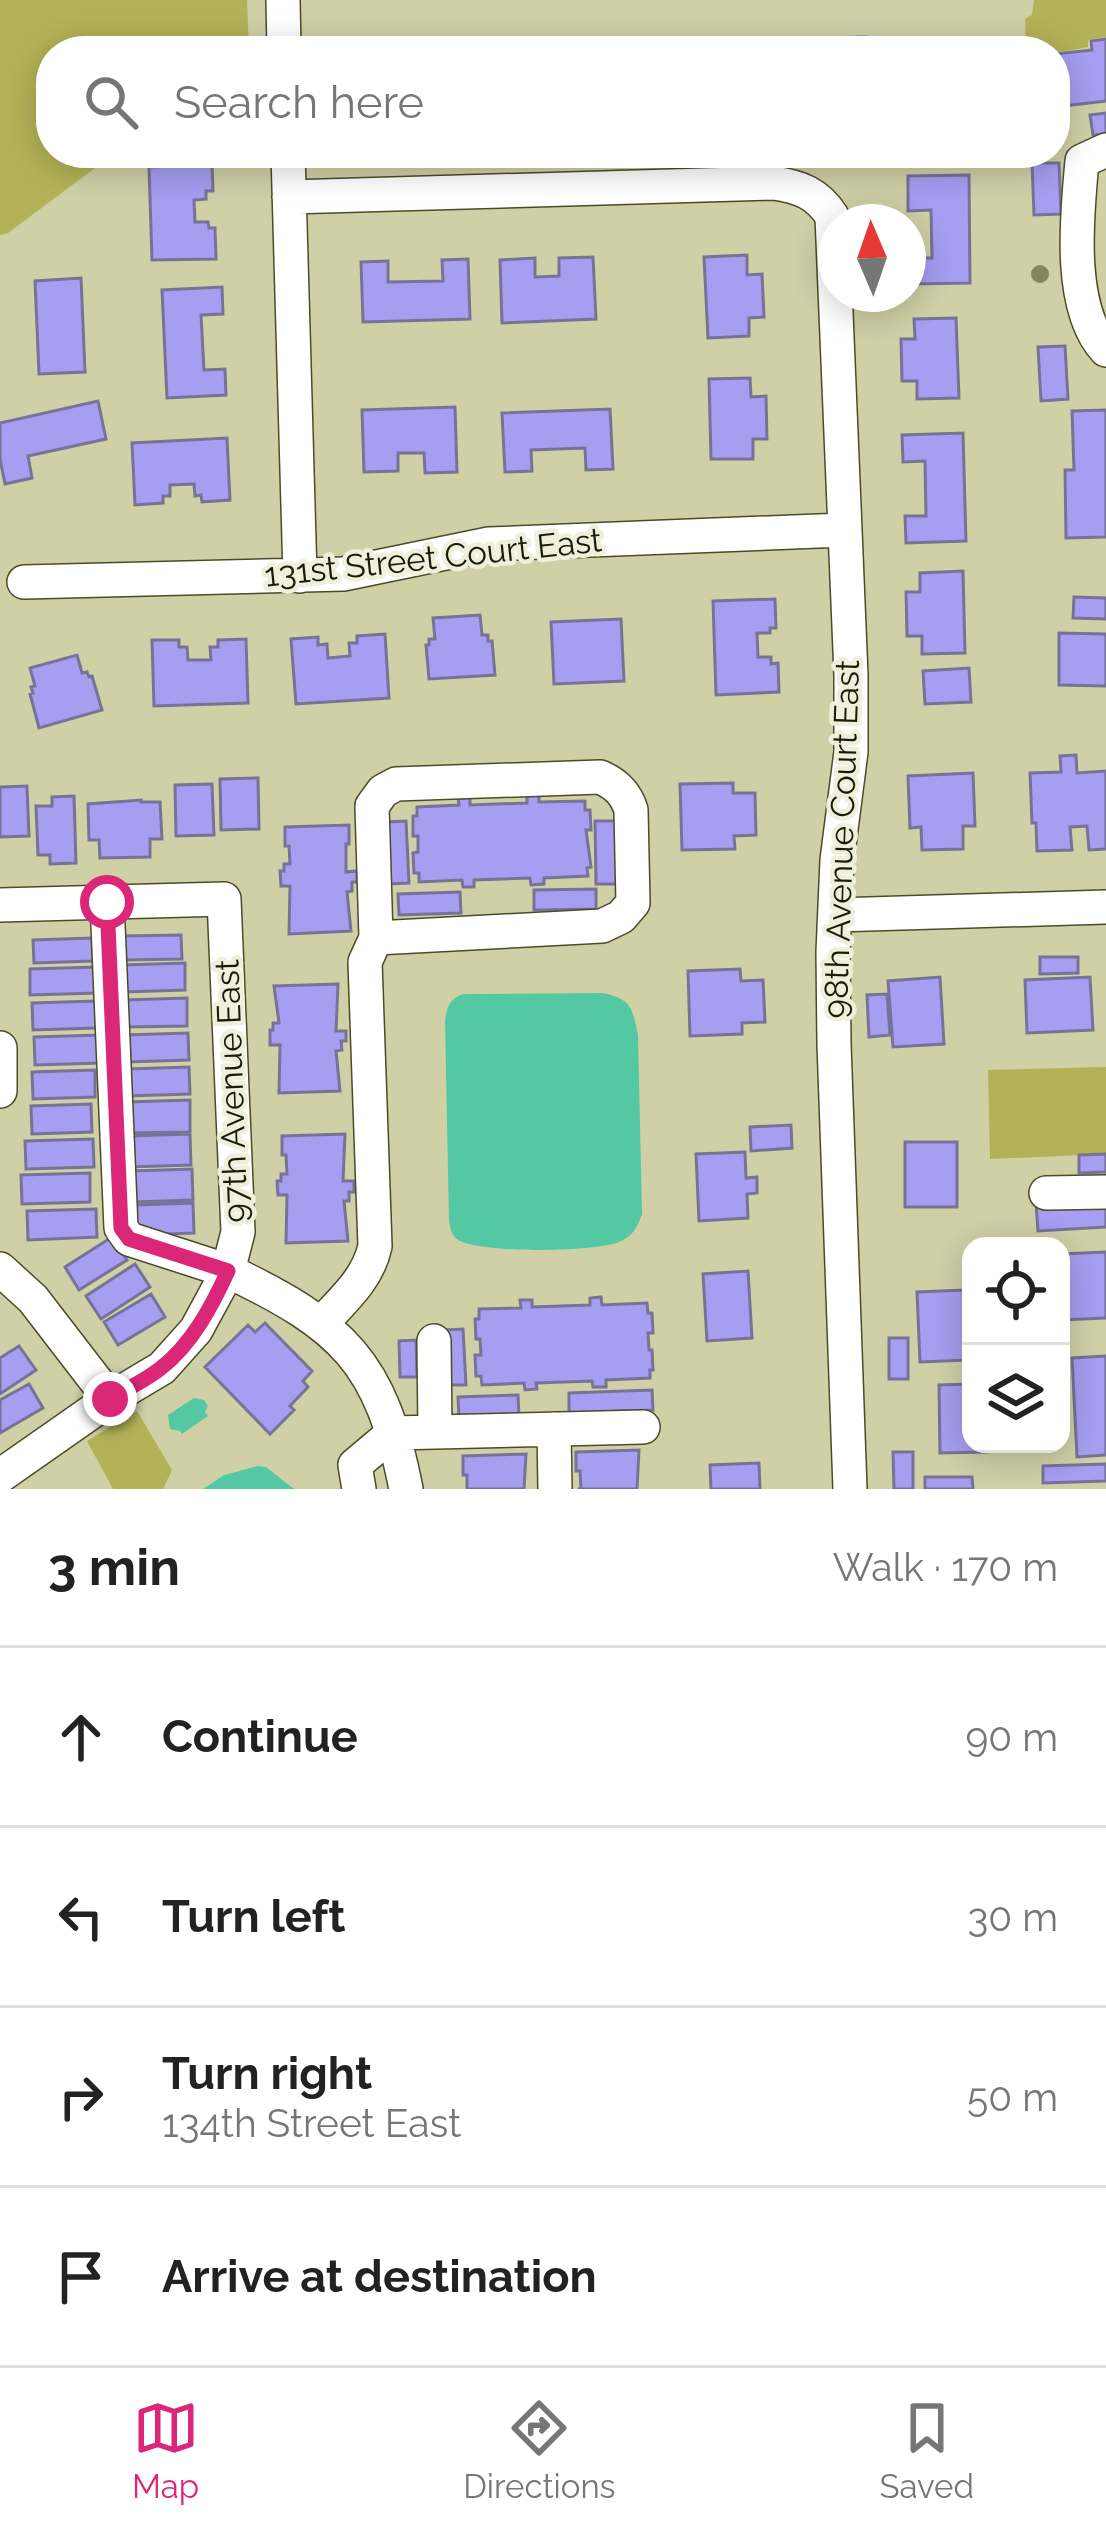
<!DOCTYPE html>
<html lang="en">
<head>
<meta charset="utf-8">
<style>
	:root { --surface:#fff; --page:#f6f6f6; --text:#222; --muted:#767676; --line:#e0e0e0; --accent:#db2777 }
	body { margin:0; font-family:Raleway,sans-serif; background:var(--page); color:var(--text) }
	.controls { position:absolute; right:36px; bottom:36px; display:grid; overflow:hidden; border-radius:24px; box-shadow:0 6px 30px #0003 }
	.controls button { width:108px; height:108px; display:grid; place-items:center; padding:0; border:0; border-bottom:3px solid var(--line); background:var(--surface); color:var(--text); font:60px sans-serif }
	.compass { position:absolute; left:818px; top:204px; width:108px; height:108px; border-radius:50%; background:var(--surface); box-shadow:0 6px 30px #0003; rotate:358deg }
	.stop { position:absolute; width:36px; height:36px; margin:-27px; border:9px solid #db2777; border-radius:50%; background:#fff }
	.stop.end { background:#db2777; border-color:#fff; box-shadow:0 3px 12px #0008 }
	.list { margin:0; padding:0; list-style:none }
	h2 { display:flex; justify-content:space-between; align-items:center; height:156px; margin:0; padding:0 48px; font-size:51px }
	h2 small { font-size:39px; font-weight:400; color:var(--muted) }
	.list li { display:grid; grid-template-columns:78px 1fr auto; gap:36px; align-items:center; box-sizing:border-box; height:180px; padding:0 48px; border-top:3px solid var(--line) }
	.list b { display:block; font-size:45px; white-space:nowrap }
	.list p { margin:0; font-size:39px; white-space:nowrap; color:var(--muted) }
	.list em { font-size:39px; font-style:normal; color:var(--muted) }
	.icon { flex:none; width:66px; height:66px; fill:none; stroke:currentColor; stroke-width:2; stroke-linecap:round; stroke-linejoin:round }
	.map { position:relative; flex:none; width:1106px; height:1489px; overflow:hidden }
	.search { position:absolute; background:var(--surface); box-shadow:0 6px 30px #0003; left:36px; right:36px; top:36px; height:132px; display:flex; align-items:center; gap:30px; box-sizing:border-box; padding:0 42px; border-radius:48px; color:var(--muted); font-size:45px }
	.sheet { height:876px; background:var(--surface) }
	nav { display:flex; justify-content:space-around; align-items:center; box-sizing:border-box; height:168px; border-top:3px solid var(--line); background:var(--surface); font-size:33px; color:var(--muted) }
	nav a { display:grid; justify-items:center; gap:6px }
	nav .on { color:var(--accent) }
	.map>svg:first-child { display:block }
</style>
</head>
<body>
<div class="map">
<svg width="1106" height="1489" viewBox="0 0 1106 1489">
	<rect width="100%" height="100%" fill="#d0d0a7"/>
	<path fill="#b3b257" d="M 0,0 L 247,0 L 249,51 L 51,51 L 51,153 L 115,153 L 8,233 L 0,235 Z
		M 1034,0 L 1106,0 L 1106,37 L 1088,40 L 1088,47 L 1055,53 L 1026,51 L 1025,19 L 1032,15 Z
		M 1106,1067 L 1106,1154 L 990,1159 L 988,1070 Z
		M 137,1411 L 172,1470 L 163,1489 L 113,1489 L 87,1441 Z"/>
	<path fill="#54c8a2" d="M 602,993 C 631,999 632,1006 638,1035 L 642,1214 C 637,1228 633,1236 619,1242 C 597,1252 475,1254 457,1239 C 451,1235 451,1229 449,1222 L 445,1021 C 447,1007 449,999 463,994 Z
		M 194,1398 L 204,1400 L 208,1406 L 205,1412 L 208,1416 L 182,1434 L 180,1431 L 170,1429 L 168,1415 Z
		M 258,1466 L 266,1467 L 294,1489 L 203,1489 L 224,1475 Z"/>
	<path fill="#a79df1" stroke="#767397" stroke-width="3" d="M 866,37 L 866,51 L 785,51 L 785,39 Z
		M 1106,39 L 1106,101 L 1055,107 L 1055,54 L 1092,50 L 1091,41 Z
		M 1106,113 L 1106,134 L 1093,135 L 1090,115 Z
		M 1032,163 L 1059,163 L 1061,214 L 1034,215 Z
		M 212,165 L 213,191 L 206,191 L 206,199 L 194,200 L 195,222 L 208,222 L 209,228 L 215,228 L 216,259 L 152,260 L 149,167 Z
		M 969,175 L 970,283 L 911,284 L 911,258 L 932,258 L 931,210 L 908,211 L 908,176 Z
		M 747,255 L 747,275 L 762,274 L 764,317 L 749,318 L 749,336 L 708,338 L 704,257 Z
		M 593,257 L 596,319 L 502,323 L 500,260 L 535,258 L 535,277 L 559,276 L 559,258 Z
		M 468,259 L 470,319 L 363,322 L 361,262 L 388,261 L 388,282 L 443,281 L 442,260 Z
		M 81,278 L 85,372 L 39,374 L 35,281 Z
		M 222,287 L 223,314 L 201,315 L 204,370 L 225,369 L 226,395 L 167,398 L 162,290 Z
		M 956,318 L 959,398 L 917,399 L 917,381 L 902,381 L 901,339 L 915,339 L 914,319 Z
		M 1065,346 L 1068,399 L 1041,401 L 1038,347 Z
		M 750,378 L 751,397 L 766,396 L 767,439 L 753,439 L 753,459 L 711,459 L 709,379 Z
		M 98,401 L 106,439 L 28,456 L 32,478 L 5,484 L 0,459 L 0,423 Z
		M 455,407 L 457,472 L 425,473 L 424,453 L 398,453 L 398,471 L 364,472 L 362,410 Z
		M 610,409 L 613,469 L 586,470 L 585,448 L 531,450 L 532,471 L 505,472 L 502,413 Z
		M 1106,410 L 1106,537 L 1066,538 L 1065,470 L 1074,470 L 1072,411 Z
		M 963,433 L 966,541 L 906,543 L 905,516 L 926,516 L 925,461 L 903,462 L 902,435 Z
		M 227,438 L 230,500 L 202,502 L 201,495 L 195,496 L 194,484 L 170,485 L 170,496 L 163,496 L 163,503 L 135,505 L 132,443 Z
		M 963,571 L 965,653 L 922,654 L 922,636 L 907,636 L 906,592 L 920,592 L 920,573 Z
		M 1074,597 L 1106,598 L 1106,619 L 1073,618 Z
		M 775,599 L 776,628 L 770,628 L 770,633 L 757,633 L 758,657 L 771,657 L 771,664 L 778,663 L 779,692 L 716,695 L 713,601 Z
		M 480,615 L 482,635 L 488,635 L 488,641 L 492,641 L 495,675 L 429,679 L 426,645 L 429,645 L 429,639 L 435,639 L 433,618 Z
		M 621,619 L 624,681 L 554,684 L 551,622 Z
		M 1059,633 L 1106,634 L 1106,686 L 1059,685 Z
		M 385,634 L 389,698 L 296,704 L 291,639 L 318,637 L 318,645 L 327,644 L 328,658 L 350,656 L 349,643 L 357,643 L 357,636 Z
		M 246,639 L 248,703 L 154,706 L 152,640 L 179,640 L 179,647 L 187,647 L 188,660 L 211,660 L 210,647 L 218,647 L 218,640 Z
		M 77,655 L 82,673 L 87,672 L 89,677 L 92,676 L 102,710 L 39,728 L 30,694 L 33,693 L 31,687 L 35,686 L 30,668 Z
		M 969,668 L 971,702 L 925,704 L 923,671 Z
		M 1076,755 L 1077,773 L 1106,771 L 1106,849 L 1089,850 L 1087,826 L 1070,827 L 1072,850 L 1037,851 L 1036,823 L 1032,823 L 1030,773 L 1061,772 L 1060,756 Z
		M 973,773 L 975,826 L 963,826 L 963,849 L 922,850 L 921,827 L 910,828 L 908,776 Z
		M 258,778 L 259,829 L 221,830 L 220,779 Z
		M 733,783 L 733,793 L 755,793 L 756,835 L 734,836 L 735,849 L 682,850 L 680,784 Z
		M 212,784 L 214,835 L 176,836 L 175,785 Z
		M 27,786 L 29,836 L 0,837 L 0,787 Z
		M 527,795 L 539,795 L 539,802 L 585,801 L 585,810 L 590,810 L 591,830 L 586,830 L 591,867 L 587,868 L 588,876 L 544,878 L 544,884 L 531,885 L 530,878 L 474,880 L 474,887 L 463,887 L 462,880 L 419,882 L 419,873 L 414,873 L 413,853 L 418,852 L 418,836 L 413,836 L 413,816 L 417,816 L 417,807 L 459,805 L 458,798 L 470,797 L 470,805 L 527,803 Z
		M 74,796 L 76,863 L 50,864 L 50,855 L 38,855 L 36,806 L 52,806 L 52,797 Z
		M 141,800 L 141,802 L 160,802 L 162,839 L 150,839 L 150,857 L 100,858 L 99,840 L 89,840 L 88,804 Z
		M 406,821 L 409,883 L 389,884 L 386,822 Z
		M 595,821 L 616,821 L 617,884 L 596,884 Z
		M 349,825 L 349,844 L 346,844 L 346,872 L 357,871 L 357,882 L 352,882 L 352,891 L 347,892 L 351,931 L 289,934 L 290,886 L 281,886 L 280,871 L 284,871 L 284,864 L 290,864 L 289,846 L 285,846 L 285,827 Z
		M 596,889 L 596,909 L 534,910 L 534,890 Z
		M 460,892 L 461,913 L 399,915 L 398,894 Z
		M 181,935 L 182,959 L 125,960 L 124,936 Z
		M 92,938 L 93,961 L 34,963 L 33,940 Z
		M 1040,957 L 1078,957 L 1078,973 L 1040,974 Z
		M 185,963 L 185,990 L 124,992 L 123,965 Z
		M 97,967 L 98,993 L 30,995 L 30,969 Z
		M 740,969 L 741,981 L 763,980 L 765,1022 L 742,1023 L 742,1034 L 690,1036 L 688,971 Z
		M 940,977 L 944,1044 L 893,1047 L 888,981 Z
		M 1090,977 L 1093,1030 L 1027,1033 L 1025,980 Z
		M 338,984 L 336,1031 L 346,1031 L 346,1041 L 341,1041 L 342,1050 L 336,1051 L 340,1091 L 279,1093 L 280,1045 L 270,1045 L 270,1030 L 273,1030 L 273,1023 L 279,1023 L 274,986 Z
		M 887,994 L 890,1035 L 869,1037 L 867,995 Z
		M 187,998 L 187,1026 L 125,1027 L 124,1000 Z
		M 96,1001 L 96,1028 L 33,1030 L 32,1003 Z
		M 188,1033 L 189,1060 L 126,1062 L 125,1035 Z
		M 100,1035 L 101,1063 L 35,1065 L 34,1037 Z
		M 189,1067 L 190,1094 L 127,1096 L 127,1069 Z
		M 95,1070 L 95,1097 L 33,1099 L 32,1072 Z
		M 190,1100 L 190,1132 L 128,1133 L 127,1102 Z
		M 91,1104 L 92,1132 L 32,1134 L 31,1106 Z
		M 791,1125 L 792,1148 L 751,1151 L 750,1127 Z
		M 190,1134 L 191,1165 L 128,1167 L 128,1136 Z
		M 345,1134 L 343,1181 L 354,1181 L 354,1192 L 349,1192 L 349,1201 L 344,1201 L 348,1241 L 286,1243 L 287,1195 L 278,1195 L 277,1181 L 281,1181 L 281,1174 L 287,1174 L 286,1155 L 282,1155 L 282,1136 Z
		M 93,1139 L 94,1167 L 26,1169 L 25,1141 Z
		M 905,1142 L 957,1142 L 957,1207 L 905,1207 Z
		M 745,1152 L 746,1178 L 757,1177 L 757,1193 L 747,1194 L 748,1218 L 699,1221 L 696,1154 Z
		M 1106,1154 L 1106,1172 L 1079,1173 L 1079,1155 Z
		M 192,1169 L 193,1200 L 132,1202 L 131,1171 Z
		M 90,1173 L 90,1202 L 22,1204 L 21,1175 Z
		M 1106,1200 L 1106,1227 L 1038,1231 L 1036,1204 Z
		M 193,1203 L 194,1233 L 137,1235 L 136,1205 Z
		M 96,1209 L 97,1237 L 28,1240 L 27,1211 Z
		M 112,1237 L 127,1260 L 79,1290 L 65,1267 Z
		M 1106,1252 L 1106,1318 L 1061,1320 L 1061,1254 Z
		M 135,1264 L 150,1287 L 101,1319 L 86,1296 Z
		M 748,1271 L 752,1338 L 707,1341 L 703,1274 Z
		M 965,1290 L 968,1360 L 920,1362 L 917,1292 Z
		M 151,1294 L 165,1317 L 118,1345 L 104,1322 Z
		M 601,1297 L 602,1305 L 647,1303 L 648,1313 L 652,1313 L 653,1333 L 648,1333 L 649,1350 L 652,1350 L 653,1370 L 650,1370 L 650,1378 L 606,1380 L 606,1387 L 593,1387 L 592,1381 L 536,1383 L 537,1389 L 525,1390 L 524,1383 L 482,1385 L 481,1376 L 476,1376 L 475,1355 L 481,1355 L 480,1339 L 476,1339 L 475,1319 L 479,1319 L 479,1309 L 521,1308 L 520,1300 L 532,1300 L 532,1307 L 590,1305 L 590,1298 Z
		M 265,1323 L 312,1371 L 303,1381 L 308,1387 L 290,1406 L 294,1410 L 270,1434 L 205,1367 L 248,1325 L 255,1332 Z
		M 463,1329 L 466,1385 L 448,1385 L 445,1330 Z
		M 889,1338 L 908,1338 L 908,1379 L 889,1379 Z
		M 416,1340 L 417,1377 L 400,1377 L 399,1341 Z
		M 19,1346 L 36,1370 L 0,1394 L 0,1358 Z
		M 1106,1356 L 1106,1455 L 1077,1457 L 1072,1358 Z
		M 29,1384 L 43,1408 L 0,1433 L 0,1400 Z
		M 971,1384 L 971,1444 L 987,1444 L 987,1452 L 940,1453 L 939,1385 Z
		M 652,1390 L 653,1410 L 569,1413 L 569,1393 Z
		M 518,1395 L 519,1416 L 459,1418 L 458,1397 Z
		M 639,1450 L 637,1489 L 578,1489 L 581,1489 L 580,1471 L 576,1471 L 576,1452 Z
		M 893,1452 L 913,1452 L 913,1489 L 894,1489 Z
		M 526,1454 L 524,1489 L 467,1489 L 467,1475 L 463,1475 L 463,1456 Z
		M 759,1463 L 760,1489 L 711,1489 L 710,1465 Z
		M 1106,1464 L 1106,1481 L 1043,1483 L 1043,1466 Z
		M 925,1477 L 972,1477 L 973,1489 L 925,1489 Z"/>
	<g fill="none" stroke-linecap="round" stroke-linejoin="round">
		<g stroke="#4b4b27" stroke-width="36">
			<path id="minor" d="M 283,0 L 284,51
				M 1106,150 L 1082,161 C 1077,215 1067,308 1106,350
				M 288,153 L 300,576
				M 289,197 L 774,183 C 800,187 817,193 832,216 L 851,675 L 851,752 L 837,860 L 833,952 L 834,1044 L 850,1489
				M 24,582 L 343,574 L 489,544 L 843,530
				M 0,905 L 224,899 L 238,1232 L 228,1271 C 343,1326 381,1361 406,1489
				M 835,915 L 1106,907
				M 0,1048 L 0,1091
				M 1046,1193 L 1106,1192
				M 0,1269 L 33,1299 L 110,1399
				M 321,1324 C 343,1300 368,1279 375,1246 L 365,962 L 376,938 L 372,806 L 383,791 L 396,784 L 600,777 C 617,784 626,794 631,810 L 633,903 L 621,917 L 602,926 L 376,938
				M 434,1341 L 435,1432
				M 554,1429 L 555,1489
				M 0,1476 L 110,1399 L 162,1368 L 196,1330 L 228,1271 L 129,1239 L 121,1228 L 107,902
				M 359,1489 L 355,1465 L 393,1433 L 643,1427"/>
		</g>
		<use href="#minor" stroke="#fff" stroke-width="33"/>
	</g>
	<circle fill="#86865d" cx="1040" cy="274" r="9"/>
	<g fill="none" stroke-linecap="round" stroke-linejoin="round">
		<path stroke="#db2777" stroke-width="15" d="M 107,902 L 121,1228 L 129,1239 L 228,1271 C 212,1306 192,1344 161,1368 C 146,1380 127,1389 110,1399"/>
	</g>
	<g text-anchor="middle" stroke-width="9" stroke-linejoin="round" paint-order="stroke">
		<g font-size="33" fill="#1a1a0b" stroke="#eff0db">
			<text transform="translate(433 557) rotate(-6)" y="12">131st Street Court East</text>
			<text transform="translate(841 839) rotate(-88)" y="12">98th Avenue Court East</text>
			<text transform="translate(231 1091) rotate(-92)" y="12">97th Avenue East</text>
		</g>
	</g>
</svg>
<div class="controls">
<button><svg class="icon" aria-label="locate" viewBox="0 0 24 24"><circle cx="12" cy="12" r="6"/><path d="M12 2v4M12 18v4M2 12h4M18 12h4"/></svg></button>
<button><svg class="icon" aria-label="layers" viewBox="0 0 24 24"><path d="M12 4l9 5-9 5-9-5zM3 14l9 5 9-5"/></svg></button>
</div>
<svg class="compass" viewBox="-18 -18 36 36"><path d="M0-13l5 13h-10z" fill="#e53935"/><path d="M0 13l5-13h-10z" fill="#767676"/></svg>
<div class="stop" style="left:107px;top:902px"></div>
<div class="stop end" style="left:110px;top:1399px"></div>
<div class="search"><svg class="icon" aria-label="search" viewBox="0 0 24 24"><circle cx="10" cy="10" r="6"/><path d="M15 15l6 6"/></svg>Search here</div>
</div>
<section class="sheet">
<h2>3 min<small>Walk · 170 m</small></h2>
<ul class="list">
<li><svg class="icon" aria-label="ahead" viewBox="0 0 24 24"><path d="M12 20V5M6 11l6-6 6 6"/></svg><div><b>Continue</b></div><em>90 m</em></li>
<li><svg class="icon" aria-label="left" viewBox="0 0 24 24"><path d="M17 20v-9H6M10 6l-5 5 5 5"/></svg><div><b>Turn left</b></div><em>30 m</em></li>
<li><svg class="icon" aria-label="right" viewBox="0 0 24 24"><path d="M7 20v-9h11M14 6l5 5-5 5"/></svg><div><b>Turn right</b><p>134th Street East</p></div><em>50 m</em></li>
<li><svg class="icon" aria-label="arrive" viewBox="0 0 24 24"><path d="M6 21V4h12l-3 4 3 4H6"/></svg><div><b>Arrive at destination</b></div></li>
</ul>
</section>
<nav>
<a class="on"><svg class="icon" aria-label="map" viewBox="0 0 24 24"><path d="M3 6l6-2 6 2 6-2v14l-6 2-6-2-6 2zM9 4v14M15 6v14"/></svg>Map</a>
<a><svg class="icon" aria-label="directions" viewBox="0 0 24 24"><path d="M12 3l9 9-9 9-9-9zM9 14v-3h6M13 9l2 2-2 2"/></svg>Directions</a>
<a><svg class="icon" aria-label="saved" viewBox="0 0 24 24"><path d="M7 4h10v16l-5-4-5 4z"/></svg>Saved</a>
</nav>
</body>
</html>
